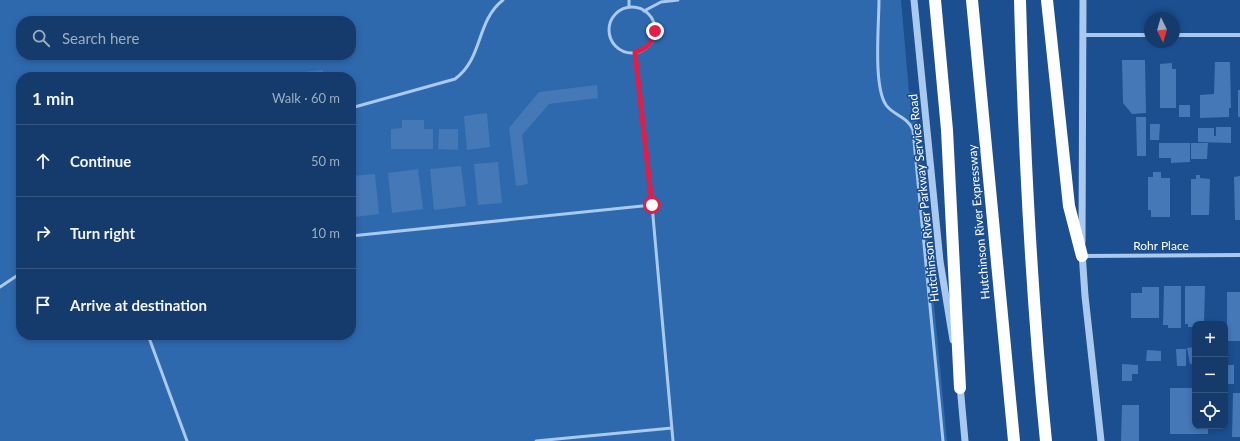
<!DOCTYPE html>
<html lang="en">
<head>
<meta charset="utf-8">
<style>
	:root { --surface:#143b6b; --page:#214673; --text:#f1f3f6; --muted:#9dadc1; --line:#33557e }
	body { margin:0; font-family:Lato,sans-serif; background:var(--page); color:var(--text) }
	.controls { position:absolute; right:12px; bottom:12px; display:grid; overflow:hidden; border-radius:8px; box-shadow:0 2px 6px #0003 }
	.controls button { width:36px; height:36px; display:grid; place-items:center; padding:0; border:0; border-bottom:1px solid var(--line); background:var(--surface); color:var(--text); font:20px sans-serif }
	.compass { position:absolute; left:1144px; top:12px; width:36px; height:36px; border-radius:50%; background:var(--surface); box-shadow:0 2px 6px #0003; rotate:175deg }
	.stop { position:absolute; width:12px; height:12px; margin:-9px; border:3px solid #e11d48; border-radius:50%; background:#fff }
	.stop.end { background:#e11d48; border-color:#fff; box-shadow:0 1px 4px #0008 }
	.list { margin:0; padding:0; list-style:none }
	h2 { display:flex; justify-content:space-between; align-items:center; height:52px; margin:0; padding:0 16px; font-size:17px }
	h2 small { font-size:13px; font-weight:400; color:var(--muted) }
	.list li { display:grid; grid-template-columns:26px 1fr auto; gap:12px; align-items:center; box-sizing:border-box; height:72px; padding:0 16px; border-top:1px solid var(--line) }
	.list b { display:block; font-size:15px; white-space:nowrap }
	.list em { font-size:13px; font-style:normal; color:var(--muted) }
	.icon { flex:none; width:22px; height:22px; fill:none; stroke:currentColor; stroke-width:2; stroke-linecap:round; stroke-linejoin:round }
	.map { position:relative; flex:none; width:1240px; height:441px; overflow:hidden }
	.search { position:absolute; background:var(--surface); box-shadow:0 2px 6px #0003; left:16px; top:16px; width:340px; height:44px; display:flex; align-items:center; gap:10px; box-sizing:border-box; padding:0 14px; border-radius:16px; color:var(--muted); font-size:15px }
	.panel { position:absolute; background:var(--surface); box-shadow:0 2px 6px #0003; left:16px; top:72px; width:340px; height:268px; border-radius:16px }
	.map>svg:first-child { display:block }
</style>
</head>
<body>
<div class="map">
<svg width="1240" height="441" viewBox="0 0 1240 441">
	<rect width="100%" height="100%" fill="#1b4f8f"/>
	<path fill="#2e69ad" fill-rule="evenodd" d="M 0,0 L 901,0 L 909,92 L 914,93 L 947,441 L 0,441 ZM 21,21 L 351,21 L 351,55 L 21,55 ZM 21,77 L 351,77 L 351,335 L 21,335 Z"/>
	<path fill="#4478b7" d="M 1122,60 L 1145,60 L 1146,113 L 1132,114 L 1123,103 Z
		M 1215,62 L 1230,62 L 1231,108 L 1229,108 L 1229,117 L 1200,118 L 1200,95 L 1214,94 Z
		M 1172,63 L 1172,69 L 1176,69 L 1176,108 L 1160,108 L 1160,64 Z
		M 323,70 L 323,77 L 261,77 L 260,76 Z
		M 597,85 L 598,98 L 549,104 L 522,135 L 528,184 L 516,186 L 509,128 L 539,92 Z
		M 1238,90 L 1240,90 L 1240,117 L 1238,117 Z
		M 1179,105 L 1190,105 L 1190,117 L 1179,117 Z
		M 487,113 L 490,147 L 467,150 L 464,116 Z
		M 1136,117 L 1146,117 L 1146,156 L 1137,156 Z
		M 402,120 L 424,120 L 424,129 L 433,129 L 433,149 L 391,149 L 391,129 L 402,128 Z
		M 1150,124 L 1160,124 L 1159,140 L 1150,140 Z
		M 1216,127 L 1231,127 L 1231,143 L 1198,142 L 1198,128 L 1214,128 L 1214,136 L 1216,136 Z
		M 439,129 L 458,129 L 458,150 L 438,149 Z
		M 1159,143 L 1190,143 L 1190,162 L 1171,163 L 1171,158 L 1159,158 Z
		M 1191,143 L 1208,143 L 1207,159 L 1191,159 Z
		M 498,162 L 502,203 L 478,205 L 474,164 Z
		M 461,166 L 466,206 L 434,210 L 430,169 Z
		M 418,169 L 423,209 L 392,213 L 388,173 Z
		M 1153,172 L 1161,172 L 1161,178 L 1170,178 L 1170,217 L 1151,217 L 1151,210 L 1148,210 L 1148,177 L 1153,177 Z
		M 375,174 L 379,214 L 355,217 L 351,176 Z
		M 1196,175 L 1200,175 L 1200,178 L 1210,179 L 1209,215 L 1191,215 L 1191,179 L 1196,179 Z
		M 1240,176 L 1240,220 L 1235,220 L 1234,177 Z
		M 1164,286 L 1181,286 L 1181,328 L 1168,328 L 1168,325 L 1163,325 Z
		M 1185,286 L 1205,286 L 1204,324 L 1195,324 L 1195,327 L 1188,327 L 1188,324 L 1185,324 Z
		M 1142,287 L 1159,287 L 1159,318 L 1131,318 L 1131,293 L 1142,293 Z
		M 1227,292 L 1240,292 L 1240,341 L 1227,341 Z
		M 1195,347 L 1195,363 L 1190,364 L 1187,348 Z
		M 1176,349 L 1186,349 L 1186,366 L 1177,366 Z
		M 1147,350 L 1161,351 L 1161,361 L 1146,361 Z
		M 1122,364 L 1138,365 L 1138,374 L 1132,374 L 1132,381 L 1122,381 Z
		M 1225,365 L 1234,365 L 1234,384 L 1225,384 Z
		M 1170,388 L 1195,388 L 1195,426 L 1208,426 L 1208,434 L 1170,434 Z
		M 1233,393 L 1240,393 L 1240,437 L 1232,437 Z
		M 1122,405 L 1139,405 L 1139,441 L 1121,441 Z"/>
	<g fill="none" stroke-linecap="round" stroke-linejoin="round">
		<path stroke="#a9c9ee" stroke-width="3" d="M 629,0 L 629,7
			M 879,0 C 879,24 873,86 886,105 C 893,115 908,117 913,130 L 943,441
			M609 30a23 23 0 1 1 46 0a23 23 0 1 1-46 0Z
			M 644,11 L 661,2 L 678,0
			M 635,53 L 652,205 L 673,441
			M 351,108 L 455,79 C 483,59 476,21 503,0
			M 351,236 L 652,205
			M 0,287 L 21,273
			M 148,335 L 187,441
			M 536,441 L 672,428"/>
		<path stroke="#a9c9ee" stroke-width="4" d="M 1082,35 L 1150,35
			M 1174,35 L 1240,35
			M 1083,256 L 1240,255"/>
		<path stroke="#a9c9ee" stroke-width="7" d="M 914,0 L 940,261 L 953,340
			M 1082,242 L 1083,0
			M 1082,252 L 1085,296 L 1101,441
			M 960,385 L 965,441"/>
		<path stroke="#fff" stroke-width="12" d="M 935,0 L 947,130 L 960,388
			M 972,0 L 1014,441
			M 1020,0 C 1024,147 1031,294 1046,441
			M 1047,0 L 1069,206 L 1082,256"/>
	</g>
	<g fill="none" stroke-linecap="round" stroke-linejoin="round">
		<path stroke="#e11d48" stroke-width="5" d="M 652,205 L 635,52 C 647,49 652,43 655,31"/>
	</g>
	<g text-anchor="middle" stroke-width="3.5" stroke-linejoin="round" paint-order="stroke">
		<g font-size="12" fill="#fff" stroke="#1b4f8f">
			<text transform="translate(924 198) rotate(-96)" y="4">Hutchinson River Parkway Service Road</text>
			<text transform="translate(979 222) rotate(-95)" y="4">Hutchinson River Expressway</text>
			<text x="1161" y="250">Rohr Place</text>
		</g>
	</g>
</svg>
<div class="controls">
<button>+</button>
<button>−</button>
<button><svg class="icon" aria-label="locate" viewBox="0 0 24 24"><circle cx="12" cy="12" r="6"/><path d="M12 2v4M12 18v4M2 12h4M18 12h4"/></svg></button>
</div>
<svg class="compass" viewBox="-18 -18 36 36"><path d="M0-13l5 13h-10z" fill="#e53935"/><path d="M0 13l5-13h-10z" fill="#9dadc1"/></svg>
<div class="stop" style="left:652px;top:205px"></div>
<div class="stop end" style="left:655px;top:31px"></div>
<div class="search"><svg class="icon" aria-label="search" viewBox="0 0 24 24"><circle cx="10" cy="10" r="6"/><path d="M15 15l6 6"/></svg>Search here</div>
<section class="panel">
<h2>1 min<small>Walk · 60 m</small></h2>
<ul class="list">
<li><svg class="icon" aria-label="ahead" viewBox="0 0 24 24"><path d="M12 20V5M6 11l6-6 6 6"/></svg><div><b>Continue</b></div><em>50 m</em></li>
<li><svg class="icon" aria-label="right" viewBox="0 0 24 24"><path d="M7 20v-9h11M14 6l5 5-5 5"/></svg><div><b>Turn right</b></div><em>10 m</em></li>
<li><svg class="icon" aria-label="arrive" viewBox="0 0 24 24"><path d="M6 21V4h12l-3 4 3 4H6"/></svg><div><b>Arrive at destination</b></div></li>
</ul>
</section>
</div>
</body>
</html>
